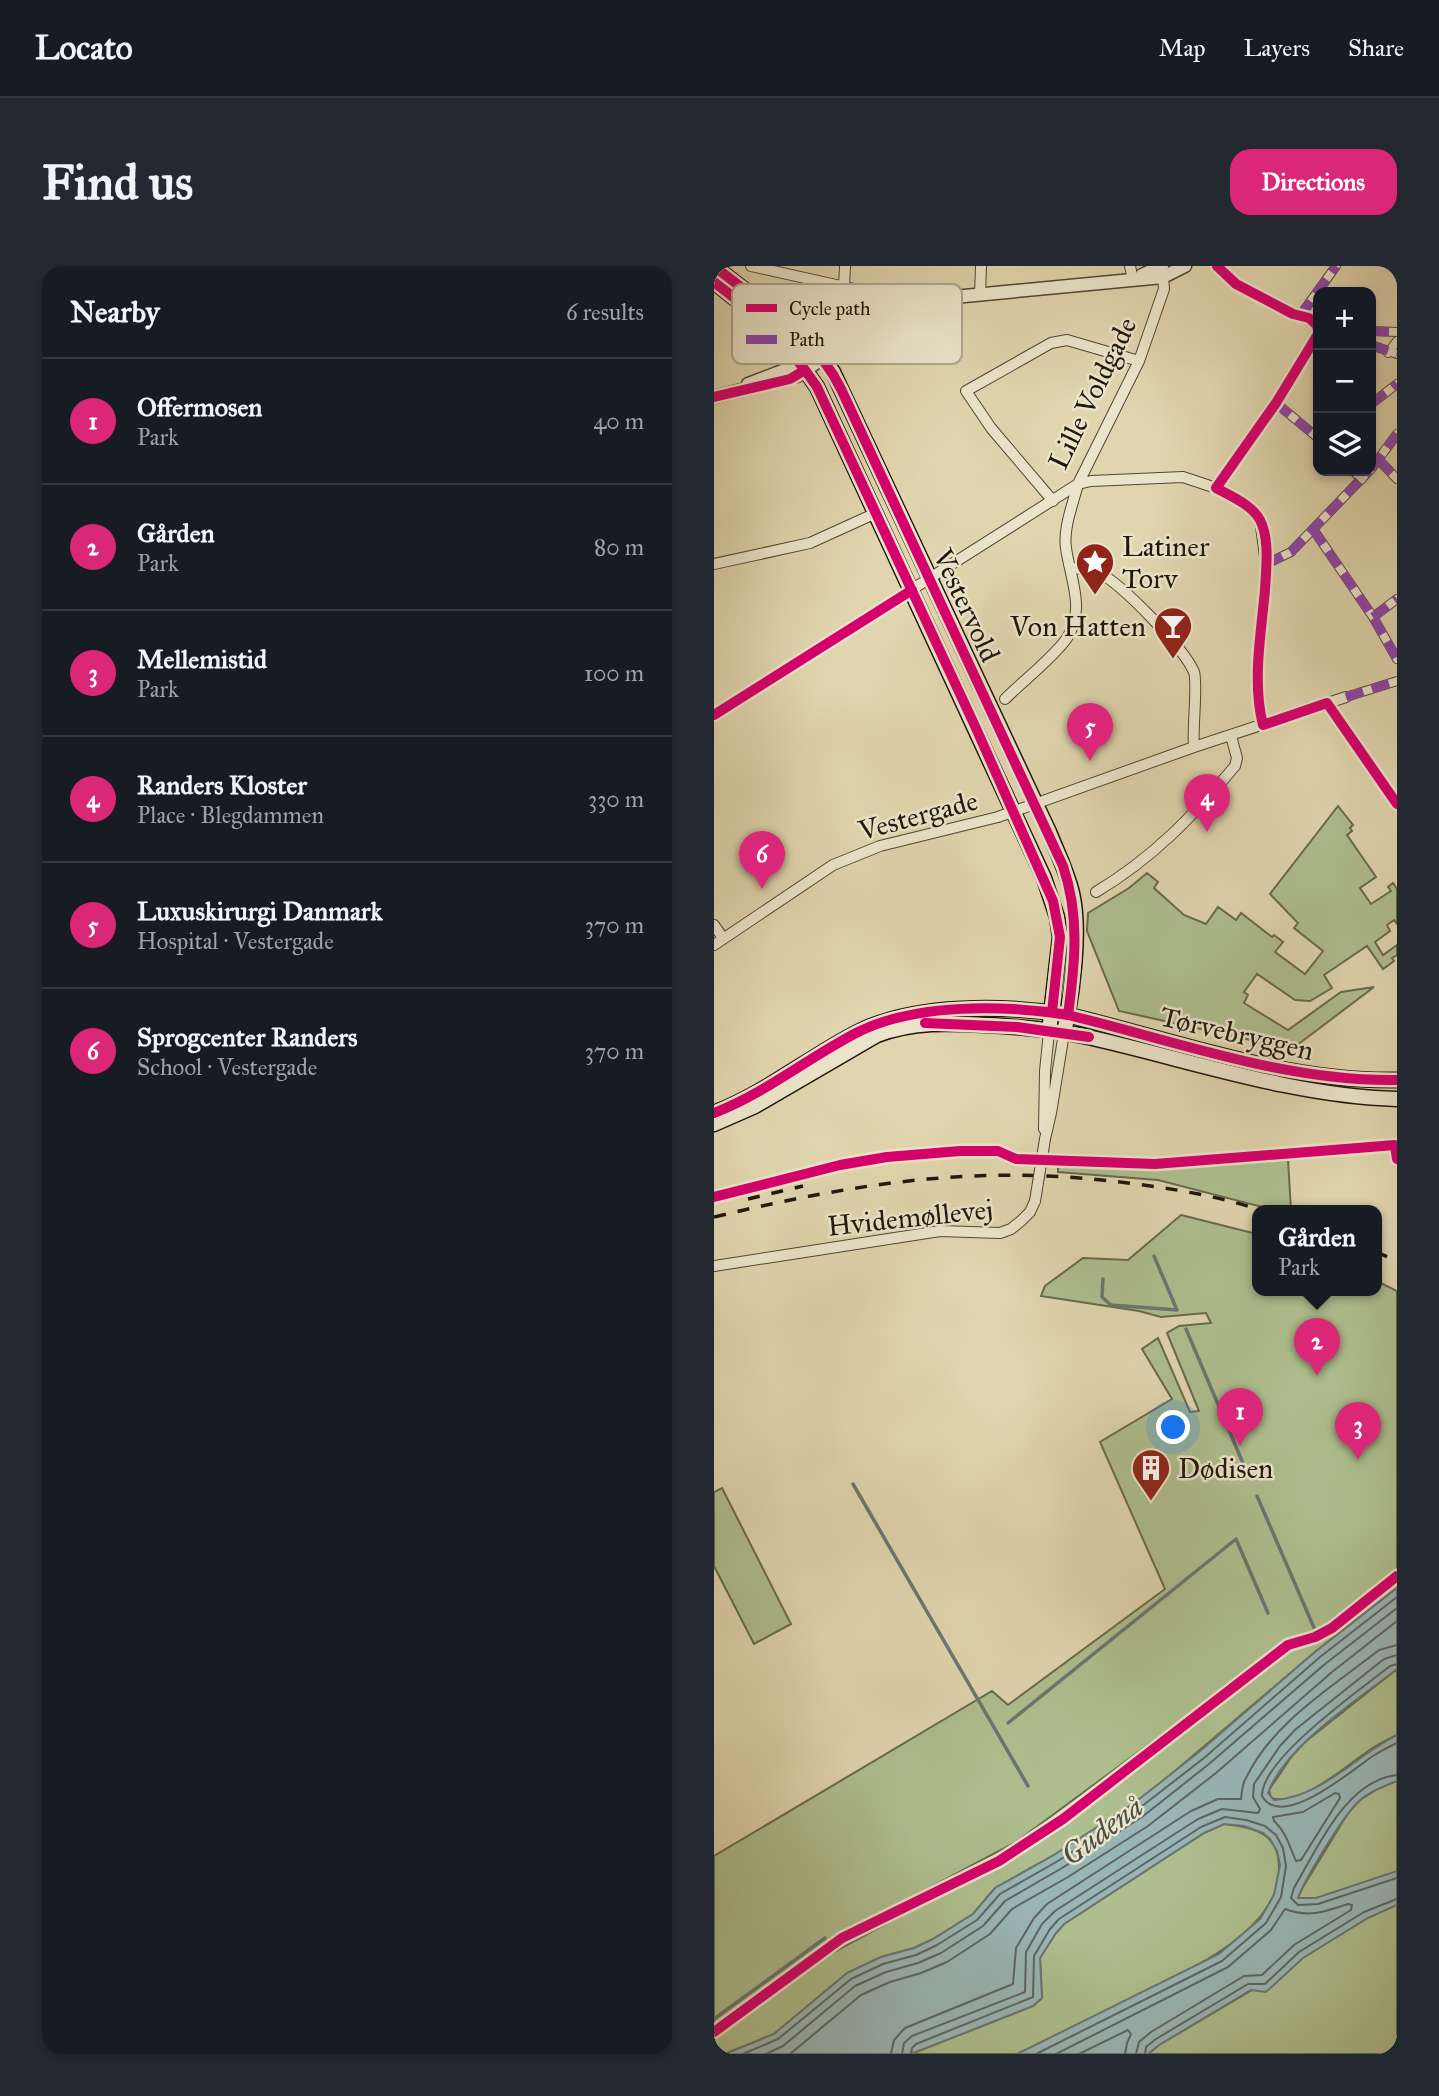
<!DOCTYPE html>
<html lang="en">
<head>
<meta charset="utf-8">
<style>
	:root { --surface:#171b24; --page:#242831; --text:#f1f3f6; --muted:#9ea1a6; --line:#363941; --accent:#db2777 }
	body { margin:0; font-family:"IM FELL Great Primer",serif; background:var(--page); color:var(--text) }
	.controls { position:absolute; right:21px; top:21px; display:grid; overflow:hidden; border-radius:14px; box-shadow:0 4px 10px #0003 }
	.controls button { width:63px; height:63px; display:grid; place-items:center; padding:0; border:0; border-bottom:2px solid var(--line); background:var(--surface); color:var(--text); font:35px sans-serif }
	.you { position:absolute; left:460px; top:1162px; width:24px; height:24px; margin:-18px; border:5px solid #fff; border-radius:50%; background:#1a73e8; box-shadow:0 0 0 10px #1a73e833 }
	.badge { display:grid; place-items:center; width:46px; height:46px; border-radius:50%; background:var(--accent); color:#fff; font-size:23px; font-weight:700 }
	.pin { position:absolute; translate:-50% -58px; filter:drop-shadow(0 2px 4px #0008) }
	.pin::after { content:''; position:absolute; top:37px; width:24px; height:21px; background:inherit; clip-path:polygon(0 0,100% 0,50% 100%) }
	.popup { position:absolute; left:538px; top:939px; width:130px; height:91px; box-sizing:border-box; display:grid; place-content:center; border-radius:14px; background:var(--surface); filter:drop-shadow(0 2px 5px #0005); font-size:23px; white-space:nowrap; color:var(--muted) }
	.popup b { font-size:26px; color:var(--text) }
	.popup::after { content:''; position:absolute; left:50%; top:100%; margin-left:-14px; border:14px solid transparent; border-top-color:var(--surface) }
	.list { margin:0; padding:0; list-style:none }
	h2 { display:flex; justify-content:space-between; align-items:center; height:91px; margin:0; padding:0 28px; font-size:30px }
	h2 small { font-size:23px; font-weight:400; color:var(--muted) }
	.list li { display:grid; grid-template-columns:46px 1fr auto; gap:21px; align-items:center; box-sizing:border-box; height:126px; padding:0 28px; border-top:2px solid var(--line) }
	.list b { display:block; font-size:26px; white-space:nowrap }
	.list p { margin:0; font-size:23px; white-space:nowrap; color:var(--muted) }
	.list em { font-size:23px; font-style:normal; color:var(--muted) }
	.icon { flex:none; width:38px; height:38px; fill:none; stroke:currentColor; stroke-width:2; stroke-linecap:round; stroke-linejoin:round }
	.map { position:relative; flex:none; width:683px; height:1788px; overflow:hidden; border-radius:21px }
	header { display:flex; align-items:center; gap:42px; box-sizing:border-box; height:98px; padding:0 35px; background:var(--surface); border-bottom:2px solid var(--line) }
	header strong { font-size:33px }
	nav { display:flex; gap:38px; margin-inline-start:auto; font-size:24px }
	.intro { display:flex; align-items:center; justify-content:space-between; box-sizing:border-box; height:168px; padding:0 42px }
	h1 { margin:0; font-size:49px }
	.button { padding:18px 32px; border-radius:21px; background:var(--accent); color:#fff; font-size:24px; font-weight:700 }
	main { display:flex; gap:42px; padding:0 42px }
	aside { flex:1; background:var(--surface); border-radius:21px; box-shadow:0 4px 10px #0003 }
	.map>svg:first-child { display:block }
</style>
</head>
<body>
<header>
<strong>Locato</strong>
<nav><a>Map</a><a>Layers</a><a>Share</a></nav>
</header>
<div class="intro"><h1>Find us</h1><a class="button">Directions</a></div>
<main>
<aside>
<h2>Nearby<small>6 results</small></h2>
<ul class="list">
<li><span class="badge">1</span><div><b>Offermosen</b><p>Park</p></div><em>40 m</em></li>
<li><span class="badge">2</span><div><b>Gården</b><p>Park</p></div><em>80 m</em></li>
<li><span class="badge">3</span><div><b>Mellemistid</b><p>Park</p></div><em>100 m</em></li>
<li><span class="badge">4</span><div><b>Randers Kloster</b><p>Place · Blegdammen</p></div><em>330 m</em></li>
<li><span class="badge">5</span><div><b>Luxuskirurgi Danmark</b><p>Hospital · Vestergade</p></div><em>370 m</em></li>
<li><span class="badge">6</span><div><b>Sprogcenter Randers</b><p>School · Vestergade</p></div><em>370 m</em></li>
</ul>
</aside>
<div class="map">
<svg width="683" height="1788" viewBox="0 0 683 1788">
	<rect width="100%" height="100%" fill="#e0d5ae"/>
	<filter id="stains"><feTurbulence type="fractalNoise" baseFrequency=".00286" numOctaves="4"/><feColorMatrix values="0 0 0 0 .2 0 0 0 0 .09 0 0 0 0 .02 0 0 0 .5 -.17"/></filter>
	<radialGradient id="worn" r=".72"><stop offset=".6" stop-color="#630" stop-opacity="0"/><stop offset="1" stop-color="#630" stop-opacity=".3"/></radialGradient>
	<path fill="#aebe8e" stroke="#676a4d" stroke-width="2" d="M 624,540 L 639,559 L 636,562 L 638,565 L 633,569 L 662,611 L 646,622 L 657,638 L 677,625 L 674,621 L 679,617 L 683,623 L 683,658 L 680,654 L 673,659 L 676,665 L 661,676 L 669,689 L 683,679 L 683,689 L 678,692 L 680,695 L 669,703 L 653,680 L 610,709 L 618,722 L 596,735 L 581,734 L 543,708 L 530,726 L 534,729 L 530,737 L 574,764 L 627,726 L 660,721 L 578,783 L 405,745 L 373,665 L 374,647 L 415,622 L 433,607 L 444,616 L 440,622 L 470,649 L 492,658 L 504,641 L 522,654 L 527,647 L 558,671 L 560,669 L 569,676 L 561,686 L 591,708 L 609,685 L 580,662 L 584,657 L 556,628 Z
		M 574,894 L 577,944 L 560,944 L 444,914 L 344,906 L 344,898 L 446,901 Z
		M 467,949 L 543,968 L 544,1024 L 662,1024 L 663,1015 L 683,1025 L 683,1307 L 604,1367 L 571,1378 L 302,1576 L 113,1676 L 0,1761 L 0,1590 L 278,1425 L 294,1439 L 451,1323 L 386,1176 L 458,1133 L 428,1083 L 444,1072 L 476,1146 L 485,1145 L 453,1067 L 465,1060 L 497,1057 L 492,1047 L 447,1051 L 425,1045 L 327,1030 L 331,1020 L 369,992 L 414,994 Z
		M 8,1222 L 77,1358 L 40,1378 L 0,1300 L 0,1226 Z
		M 683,1313 L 683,1322 L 601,1386 L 448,1516 L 419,1538 L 340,1589 L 281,1622 L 259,1648 L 219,1673 L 200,1682 L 167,1691 L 133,1707 L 60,1768 L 11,1788 L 0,1788 L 0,1773 L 111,1691 L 293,1592 L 356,1552 L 575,1382 L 613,1369 Z
		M 683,1403 L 683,1469 C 673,1474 663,1479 654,1485 C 631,1501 586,1541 557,1532 L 555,1524 L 578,1490 L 591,1476 Z
		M 683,1515 L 683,1788 L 434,1788 L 445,1779 L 538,1724 L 556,1700 L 586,1626 L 634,1547 L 646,1534 L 665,1522 Z
		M 510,1558 C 534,1561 559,1564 564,1591 C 578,1664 466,1708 416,1733 C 381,1751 345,1768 310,1786 L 303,1788 L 197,1788 L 319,1740 L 328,1732 L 326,1692 L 342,1667 L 350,1658 L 490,1567 Z"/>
	<path fill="#99b6b6" stroke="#697672" stroke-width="2" d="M 683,1322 L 683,1403 C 644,1434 571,1480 554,1527 L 560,1534 C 606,1532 643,1489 683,1469 L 683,1515 C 670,1520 655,1526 645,1535 C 629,1550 592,1611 584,1632 L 602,1632 L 683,1605 L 683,1639 L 654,1652 L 589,1692 L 552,1726 L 537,1724 L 445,1779 L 434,1788 L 303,1788 L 505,1688 L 546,1653 L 560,1629 L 566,1599 L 563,1585 L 556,1573 L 549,1567 L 530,1560 L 510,1558 L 490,1567 L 350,1658 L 342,1667 L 326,1692 L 328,1732 L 319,1740 L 197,1788 L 11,1788 L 60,1768 L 133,1707 L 167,1691 L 200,1682 L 219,1673 L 259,1648 L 281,1622 L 340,1589 L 419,1538 L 485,1486 L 601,1386 Z"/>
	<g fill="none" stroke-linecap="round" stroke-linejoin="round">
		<path stroke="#5c6661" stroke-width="2" d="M 683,1398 L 676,1400 C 647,1423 547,1493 548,1530 C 568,1565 638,1504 659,1490 C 667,1485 675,1481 683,1477
			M 683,1509 C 632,1514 603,1583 580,1622 L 577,1632 L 584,1639 L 604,1638 L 683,1612
			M 621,1527 L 625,1528 L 626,1532 L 587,1594 L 582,1595 C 575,1580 573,1567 560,1555 L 559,1551 L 589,1546 Z
			M 29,1788 L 64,1773 L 137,1713 L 169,1698 L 202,1689 L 223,1679 L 263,1654 L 286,1628 L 344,1595 L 423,1544 L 490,1492 L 606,1391 L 683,1331
			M 52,1788 L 69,1780 L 141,1720 L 172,1706 L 204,1697 L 227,1687 L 269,1660 L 291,1635 L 348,1602 L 428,1551 L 495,1498 L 611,1398 L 683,1342
			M 76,1788 L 147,1729 L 176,1716 L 207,1707 L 233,1696 L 276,1668 L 298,1643 L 354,1611 L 434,1560 L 502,1507 L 618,1406 L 683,1355
			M 177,1788 L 180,1774 L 191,1762 L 299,1718 L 302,1682 L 320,1652 L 333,1638 L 477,1545 L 504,1533 L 527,1533 C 528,1526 528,1518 532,1512 C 559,1456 618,1421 665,1384 L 683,1379
			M 188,1788 L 190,1777 L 198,1770 L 311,1726 L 312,1686 L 328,1658 L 341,1645 L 484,1553 L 508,1543 L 544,1547 L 546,1543 L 539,1531 L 540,1518 L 566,1480 L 582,1463 L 670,1393 L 683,1389
			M 197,1788 L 198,1782 L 202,1778 L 319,1731 L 320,1690 L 336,1663 L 345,1653 L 487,1561 L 511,1551 L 532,1554 L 551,1560 L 562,1569 L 569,1582 L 572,1600 L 567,1631 L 552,1657 L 508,1695 L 322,1788
			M 342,1788 L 514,1701 L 557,1664 L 571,1643 C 595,1652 610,1646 634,1638 L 638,1639 L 637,1644 L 580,1679 L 548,1709 L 530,1710 L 437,1766 L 425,1776 L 422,1788
			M 365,1788 L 414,1764 L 417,1768 L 413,1777 L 411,1788
			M 431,1788 L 432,1781 L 442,1773 L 534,1718 L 551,1718 L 585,1686 L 650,1646 L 683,1633"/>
		<path stroke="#697672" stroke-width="3.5" d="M 389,1013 L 388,1031 L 397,1039 L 463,1044 L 440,990
			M 472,1063 L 534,1209
			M 139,1218 L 314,1520
			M 543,1230 L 601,1364
			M 294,1457 L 522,1273 L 554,1347
			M 0,1753 L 111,1672"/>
		<g stroke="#504634" stroke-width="10">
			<path id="pedestrian" d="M 586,50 L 622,0
				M 657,65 L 683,66
				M 657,79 L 683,88
				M 674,87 L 683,75
				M 562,137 L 604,172
				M 657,138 L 683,118
				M 665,194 L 683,213
				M 657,203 L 683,168
				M 639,205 L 648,213
				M 599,263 L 659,351 L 683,393
				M 552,298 L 577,286 L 655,205
				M 659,351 L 683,333
				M 632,431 L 683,415"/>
		</g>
		<g stroke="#504634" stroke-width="12">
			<path id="minor" d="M 37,0 L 149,25 L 158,31 L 172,56
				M 416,0 L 419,14
				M 503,0 L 522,18 L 579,48 L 595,52 L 603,59 L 604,64
				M 130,21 L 131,0
				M 266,29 L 267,0
				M 364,218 L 377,215 L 469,211 L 502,222 L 525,234 L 546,253 L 552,298 L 543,424 L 549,459
				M 502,222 L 562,137 L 604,68
				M 339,235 L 277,162 L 252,125 L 337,77 L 353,74 L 425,95
				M 0,298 L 96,277 L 162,247
				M 358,302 C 366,303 376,302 384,306 C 409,319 469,381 480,406 C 484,417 478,464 480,481
				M 291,433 C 308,416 341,390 353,372 C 372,343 356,312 352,282 C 349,262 359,238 364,218
				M 613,437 L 683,538
				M 0,449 L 364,218 L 425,95 L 450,23 L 449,11
				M 382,626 C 439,592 479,550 521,500 L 523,492 L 517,470
				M 0,659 L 9,672
				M 0,679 L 119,599 L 166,580 L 284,551 L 480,481 L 632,431
				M 330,863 L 331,805 L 335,766
				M 331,873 L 337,847 L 350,767
				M 0,1000 L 226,965 L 286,967 L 297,963 L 307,955 L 316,946 L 321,935"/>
		</g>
		<g stroke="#504634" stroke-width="15">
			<path id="tertiary" d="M 428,9 L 448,0
				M 34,118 L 92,96
				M 0,131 L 83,110 L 109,92 L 183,49 L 219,33 L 449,11 L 471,0"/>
		</g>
		<g stroke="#20170c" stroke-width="17">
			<path id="secondary" d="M 0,0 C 40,33 90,63 119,106 L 335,566 C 343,586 353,606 358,627 C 367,665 358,730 350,767
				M 0,16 C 40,46 75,79 103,121 L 330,612 L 343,651 L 346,671 L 335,766
				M 0,847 C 52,827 95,791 144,766 C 202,737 291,739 354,749 C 462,775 571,816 683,814
				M 0,858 L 41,840 L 163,769 C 200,755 235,757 273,759 C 307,761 342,764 374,771 C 476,794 578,830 683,833"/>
		</g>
		<use href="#pedestrian" stroke="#ebe4ca" stroke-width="8"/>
		<use href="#minor" stroke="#ebe4ca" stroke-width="10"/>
		<use href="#tertiary" stroke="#ebe4ca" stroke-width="12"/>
		<use href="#secondary" stroke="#ebe4ca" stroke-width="14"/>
		<path stroke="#20170c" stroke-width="3.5" stroke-dasharray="12 12" stroke-linecap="butt" d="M 34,933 L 89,920
			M 0,951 C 147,916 270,897 421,918 C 463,923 506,931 546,944
			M 662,986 L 683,995"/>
		<g stroke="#504634" stroke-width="12" stroke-linecap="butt">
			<path id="minor-bridge" d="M 321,935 L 331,873"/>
		</g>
		<use href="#minor-bridge" stroke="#ebe4ca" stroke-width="10"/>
		<path stroke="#8e44ad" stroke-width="9" stroke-dasharray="18 9" stroke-linecap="butt" d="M 586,50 L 622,0
			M 657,65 L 683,66
			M 657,79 L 683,88
			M 562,137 L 604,172
			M 657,138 L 683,118
			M 665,194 L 683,213
			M 657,203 L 683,168
			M 599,263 L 659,351 L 683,393
			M 552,298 L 577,286 L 655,205
			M 659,351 L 683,333
			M 632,431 L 683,415"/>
		<g stroke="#ebe4ca" stroke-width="15">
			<path id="cycleway" d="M 0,0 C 45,37 101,69 127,123 L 349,600 C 366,650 361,697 354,749
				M 503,0 L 522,18 L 579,48 L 595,52 L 603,59 L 604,64
				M 0,16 C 40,46 75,79 103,121 L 261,460 L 339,635 L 346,671 L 338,746
				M 604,68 L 562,137 L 502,222 C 517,230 538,239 546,254 C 556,273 552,303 551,324 C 547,368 538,416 549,459 L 613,437 L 683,538
				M 0,131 L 76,113 L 91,104
				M 0,449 L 198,324
				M 211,757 L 303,761 L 375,771
				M 0,847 C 52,827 95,791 144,766 C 202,737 291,739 354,749 C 462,775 571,816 683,814
				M 0,931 L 126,899 L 173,891 L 246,885 L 284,885 L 302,893 L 441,898 L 681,879 L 683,893
				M 0,1766 L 128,1672 L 285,1595 L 349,1553 L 574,1379 L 601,1371 L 618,1362 L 683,1310"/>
		</g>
		<use href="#cycleway" stroke="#d6006c" stroke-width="10"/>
	</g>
	<defs>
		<g id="sight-pin" transform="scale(2.0125)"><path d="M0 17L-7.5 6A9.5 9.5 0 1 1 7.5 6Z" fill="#8f2418" stroke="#ebe4ca"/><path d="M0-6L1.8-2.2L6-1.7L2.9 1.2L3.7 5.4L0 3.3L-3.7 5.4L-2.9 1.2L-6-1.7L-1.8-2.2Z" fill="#fff"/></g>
		<g id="bar-pin" transform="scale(2.0125)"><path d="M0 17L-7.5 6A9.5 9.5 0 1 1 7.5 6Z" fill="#8f2418" stroke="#ebe4ca"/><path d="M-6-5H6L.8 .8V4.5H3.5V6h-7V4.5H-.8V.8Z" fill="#fff"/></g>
		<g id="building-pin" transform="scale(2.0125)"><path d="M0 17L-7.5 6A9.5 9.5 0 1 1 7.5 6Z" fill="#8f2418" stroke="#ebe4ca"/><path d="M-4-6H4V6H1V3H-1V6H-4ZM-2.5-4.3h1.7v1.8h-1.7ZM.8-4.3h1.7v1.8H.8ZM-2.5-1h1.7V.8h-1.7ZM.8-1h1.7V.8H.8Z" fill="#fff"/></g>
	</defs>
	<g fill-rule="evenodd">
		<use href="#sight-pin" x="381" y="296"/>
		<use href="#bar-pin" x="459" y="360"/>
		<use href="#building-pin" x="437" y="1202"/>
	</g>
	<g text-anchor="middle" stroke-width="5" stroke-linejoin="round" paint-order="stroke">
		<g font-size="28" fill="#20170c" stroke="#ebe4ca">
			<text transform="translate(378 127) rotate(-64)" y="10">Lille Voldgade</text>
			<text transform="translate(253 339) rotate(65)" y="10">Vestervold</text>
			<text transform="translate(204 549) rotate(-15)" y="10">Vestergade</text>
			<text transform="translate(523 767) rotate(13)" y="10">Tørvebryggen</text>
			<text transform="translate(196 951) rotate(-6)" y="10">Hvidemøllevej</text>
		</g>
		<g font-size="28" fill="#20170c" stroke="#ebe4ca" text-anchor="start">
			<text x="408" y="290">Latiner<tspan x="408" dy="32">Torv</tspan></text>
			<text x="432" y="370" text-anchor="end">Von Hatten</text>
			<text x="464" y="1212">Dødisen</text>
		</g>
		<g font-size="30" font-style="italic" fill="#4a4f48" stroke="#ebe4ca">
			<text transform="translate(388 1565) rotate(-37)" y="10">Gudenå</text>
		</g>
	</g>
	<rect x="18" y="18" width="230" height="80" rx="10" fill="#ebe4ca" stroke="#aea691" stroke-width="2"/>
	<rect x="32" y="38" width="31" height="8" fill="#d6006c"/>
	<rect x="32" y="69" width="31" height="9" fill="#8e44ad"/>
	<g font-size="19" fill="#20170c">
		<text x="75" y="49">Cycle path</text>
		<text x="75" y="80">Path</text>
	</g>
	<rect width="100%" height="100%" filter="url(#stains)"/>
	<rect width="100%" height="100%" fill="url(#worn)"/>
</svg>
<div class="controls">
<button>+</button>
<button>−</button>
<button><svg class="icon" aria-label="layers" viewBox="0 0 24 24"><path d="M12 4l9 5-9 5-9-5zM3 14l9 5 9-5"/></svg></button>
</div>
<div class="you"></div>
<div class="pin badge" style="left:526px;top:1180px">1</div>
<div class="pin badge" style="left:603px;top:1110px">2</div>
<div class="popup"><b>Gården</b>Park</div>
<div class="pin badge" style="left:644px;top:1194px">3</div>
<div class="pin badge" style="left:493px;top:566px">4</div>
<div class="pin badge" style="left:376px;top:495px">5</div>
<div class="pin badge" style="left:48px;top:623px">6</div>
</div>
</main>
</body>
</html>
